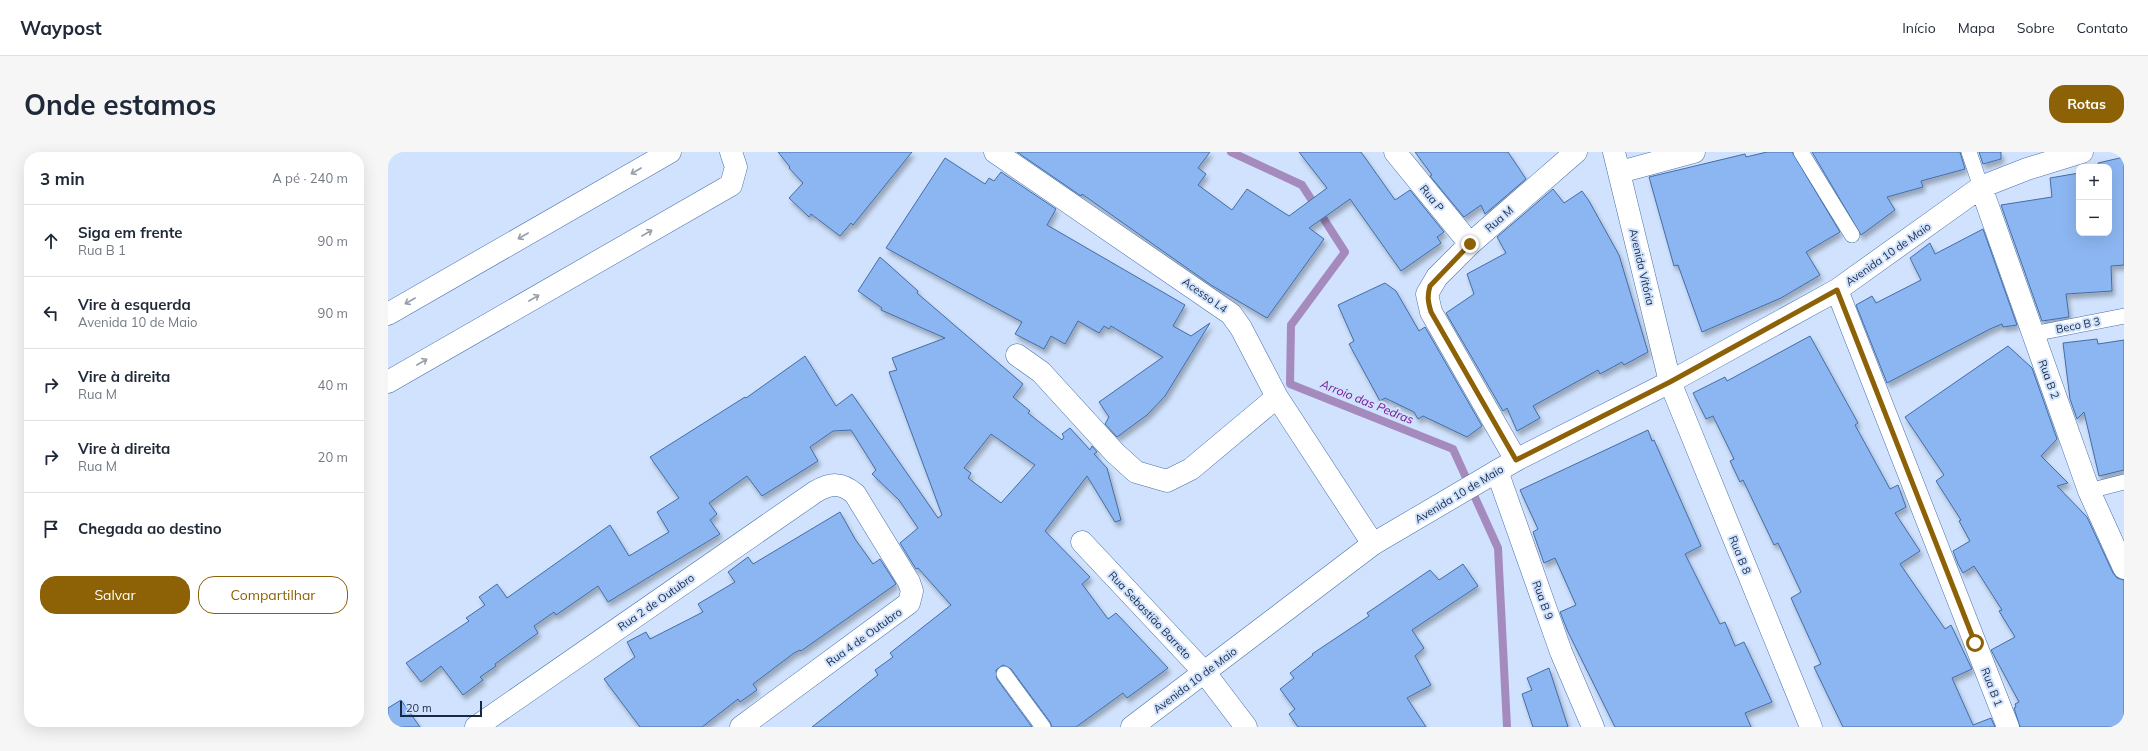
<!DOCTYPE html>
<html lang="pt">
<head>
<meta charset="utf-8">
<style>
	:root { --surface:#fff; --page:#f6f6f7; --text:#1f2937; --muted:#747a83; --line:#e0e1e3; --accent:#8d6105 }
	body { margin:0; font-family:Mulish,sans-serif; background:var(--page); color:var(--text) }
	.controls { position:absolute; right:12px; top:12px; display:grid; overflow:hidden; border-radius:8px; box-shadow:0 4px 16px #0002 }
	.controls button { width:36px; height:36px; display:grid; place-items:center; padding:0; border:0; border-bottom:1px solid var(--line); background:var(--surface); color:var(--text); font:20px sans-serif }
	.scale { position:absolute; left:12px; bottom:10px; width:82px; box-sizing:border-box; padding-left:4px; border:2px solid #172942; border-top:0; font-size:11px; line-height:14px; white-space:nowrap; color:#172942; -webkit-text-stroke:3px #d0e2fd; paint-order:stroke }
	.stop { position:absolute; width:12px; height:12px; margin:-9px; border:3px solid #8d6105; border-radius:50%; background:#fff }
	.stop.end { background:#8d6105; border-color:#fff; box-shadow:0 1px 4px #0008 }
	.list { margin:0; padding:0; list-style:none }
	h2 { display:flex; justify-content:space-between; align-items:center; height:52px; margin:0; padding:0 16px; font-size:17px }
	h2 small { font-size:13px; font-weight:400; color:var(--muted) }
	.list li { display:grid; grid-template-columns:26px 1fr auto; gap:12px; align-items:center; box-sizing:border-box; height:72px; padding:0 16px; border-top:1px solid var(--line) }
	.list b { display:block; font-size:15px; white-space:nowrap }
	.list p { margin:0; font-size:13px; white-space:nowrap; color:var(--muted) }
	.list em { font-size:13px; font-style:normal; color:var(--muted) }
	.actions { display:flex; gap:8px; padding:12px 16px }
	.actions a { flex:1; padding:9px 0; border:1px solid var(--accent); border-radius:16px; text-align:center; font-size:14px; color:var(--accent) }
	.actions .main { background:var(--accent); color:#fff }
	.icon { flex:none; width:22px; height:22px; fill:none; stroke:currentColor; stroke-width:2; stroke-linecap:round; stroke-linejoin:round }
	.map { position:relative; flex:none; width:1736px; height:575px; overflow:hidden; border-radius:16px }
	header { display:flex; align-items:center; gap:24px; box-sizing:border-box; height:56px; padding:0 20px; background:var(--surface); border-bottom:1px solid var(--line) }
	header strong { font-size:19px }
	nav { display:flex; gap:22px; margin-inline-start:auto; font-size:14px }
	.intro { display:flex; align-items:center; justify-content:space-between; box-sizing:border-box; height:96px; padding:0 24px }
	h1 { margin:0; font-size:28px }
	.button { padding:10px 18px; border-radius:16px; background:var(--accent); color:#fff; font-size:14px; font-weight:700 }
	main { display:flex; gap:24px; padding:0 24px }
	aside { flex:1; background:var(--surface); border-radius:16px; box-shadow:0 4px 16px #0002 }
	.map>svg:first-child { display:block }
</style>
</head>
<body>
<header>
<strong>Waypost</strong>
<nav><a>Início</a><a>Mapa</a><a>Sobre</a><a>Contato</a></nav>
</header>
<div class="intro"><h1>Onde estamos</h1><a class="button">Rotas</a></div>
<main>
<aside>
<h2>3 min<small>A pé · 240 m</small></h2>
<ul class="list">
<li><svg class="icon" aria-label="ahead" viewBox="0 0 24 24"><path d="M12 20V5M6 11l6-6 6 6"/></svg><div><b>Siga em frente</b><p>Rua B 1</p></div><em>90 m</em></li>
<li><svg class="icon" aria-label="left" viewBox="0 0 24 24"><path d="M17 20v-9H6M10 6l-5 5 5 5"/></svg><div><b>Vire à esquerda</b><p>Avenida 10 de Maio</p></div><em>90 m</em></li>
<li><svg class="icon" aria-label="right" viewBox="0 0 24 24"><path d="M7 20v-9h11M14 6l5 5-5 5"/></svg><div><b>Vire à direita</b><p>Rua M</p></div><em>40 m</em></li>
<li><svg class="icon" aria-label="right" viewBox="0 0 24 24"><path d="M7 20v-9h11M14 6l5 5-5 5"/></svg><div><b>Vire à direita</b><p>Rua M</p></div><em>20 m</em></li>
<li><svg class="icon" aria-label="arrive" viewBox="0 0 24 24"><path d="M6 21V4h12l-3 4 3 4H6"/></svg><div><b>Chegada ao destino</b></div></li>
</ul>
<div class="actions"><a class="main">Salvar</a><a>Compartilhar</a></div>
</aside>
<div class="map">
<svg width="1736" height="575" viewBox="0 0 1736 575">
	<defs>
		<filter id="shadow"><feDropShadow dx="2.5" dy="4.5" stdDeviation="2" flood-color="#0004"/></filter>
	</defs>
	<rect width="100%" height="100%" fill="#d0e2fd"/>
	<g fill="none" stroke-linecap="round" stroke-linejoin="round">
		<path stroke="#a58bbd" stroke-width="8" d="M 843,0 L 914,33 L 957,100 L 903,173 L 902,232 L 1065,297 L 1110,396 L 1119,575"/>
	</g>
	<path fill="#8cb6f2" stroke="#436da7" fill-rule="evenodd" filter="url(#shadow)" d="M 390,0 L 524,0 L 465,73 L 463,71 L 452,84 L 423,62 L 421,65 L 401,46 L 415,31 L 401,16 L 402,15 Z
		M 629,0 L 822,0 L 810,16 L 818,22 L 810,33 L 844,58 L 859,37 L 901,64 L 939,36 L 911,0 L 973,0 L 1007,48 L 1022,38 L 1056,80 L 1049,85 L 1053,91 L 1013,119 L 962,47 L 921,76 L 936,87 L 879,166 L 823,133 L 694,42 L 693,44 Z
		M 1027,0 L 1120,0 L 1138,27 L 1097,62 L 1093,53 L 1076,65 L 1042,24 L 1044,23 Z
		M 1379,0 L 1404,0 L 1452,80 L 1418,100 L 1432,123 L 1393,146 L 1314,180 L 1290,113 L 1286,114 L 1261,25 L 1357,2 L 1358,5 Z
		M 1424,0 L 1572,0 L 1577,17 L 1533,29 L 1535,35 L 1499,45 L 1507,58 L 1473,83 Z
		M 1591,0 L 1613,0 L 1613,7 L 1595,12 Z
		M 1736,5 L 1736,113 L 1723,114 L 1724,139 L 1678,142 L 1681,165 L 1654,169 L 1613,53 L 1664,45 L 1662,26 L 1691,21 L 1691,81 L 1721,81 L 1721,15 L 1711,15 L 1710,11 Z
		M 557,6 L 597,32 L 601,26 L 606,29 L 613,20 L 668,57 L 659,73 L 797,153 L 785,174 L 803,184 L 822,171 L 777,244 L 759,263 L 729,285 L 717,272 L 721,265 L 711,250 L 775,205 L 723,174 L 721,177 L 716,174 L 711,181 L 690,169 L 677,192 L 663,184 L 656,197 L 627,182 L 634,170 L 498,96 Z
		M 1165,37 L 1176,51 L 1194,39 L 1201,49 L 1231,103 L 1260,200 L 1236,213 L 1234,210 L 1212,222 L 1210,218 L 1145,254 L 1152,266 L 1129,279 L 1119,256 L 1115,259 L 1058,161 L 1086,142 L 1079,122 L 1118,101 L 1109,85 Z
		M 1595,77 L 1629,173 L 1615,175 L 1614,172 L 1602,177 L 1499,231 L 1468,153 L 1484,144 L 1488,151 L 1533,128 L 1522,106 L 1542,91 L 1547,102 Z
		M 492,105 L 530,139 L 529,141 L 635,232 L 625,245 L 642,259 L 640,261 L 674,288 L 676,285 L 674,282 L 682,276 L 702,298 L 704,294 L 709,300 L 706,302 L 719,316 L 733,368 L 727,370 L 699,324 L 657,379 L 702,425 L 694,432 L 720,467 L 728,461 L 780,516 L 739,546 L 735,541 L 688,575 L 664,575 L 662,570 L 623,517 L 615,513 L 608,518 L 609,527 L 644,575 L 424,575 L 490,523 L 487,518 L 505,505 L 502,501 L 563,453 L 530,416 L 528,417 L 512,391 L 530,376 L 511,348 L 484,322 L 488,318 L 463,278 L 445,279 L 422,295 L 430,309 L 374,344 L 359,324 L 321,351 L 329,362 L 322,368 L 332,382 L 220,450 L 210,434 L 168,463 L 166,460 L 146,474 L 150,481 L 107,512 L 108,514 L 92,525 L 95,528 L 75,543 L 53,514 L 33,530 L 18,511 L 81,469 L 78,466 L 97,453 L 91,445 L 109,432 L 119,446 L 222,373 L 241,404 L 281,380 L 269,360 L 291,346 L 262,305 L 357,245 L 358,246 L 417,204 L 448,254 L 464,242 L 550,366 L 554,363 L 501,220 L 509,218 L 504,206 L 557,186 L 493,158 L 494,156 L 470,139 ZM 603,282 L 647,313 L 613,351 L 580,326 L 583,321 L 576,316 Z
		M 997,131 L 1008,139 L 1031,179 L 1037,175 L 1094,274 L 1079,285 L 1035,264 L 1030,267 L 1026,260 L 997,246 L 992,249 L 961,192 L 966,189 L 950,153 Z
		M 1422,184 L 1470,271 L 1467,273 L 1502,337 L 1510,333 L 1518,355 L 1507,361 L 1532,399 L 1512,412 L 1557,477 L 1563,473 L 1581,511 L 1584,517 L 1564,526 L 1585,573 L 1603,566 L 1607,575 L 1455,575 L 1426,515 L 1433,512 L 1403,446 L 1413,440 L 1390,391 L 1386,393 L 1355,328 L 1352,330 L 1342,309 L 1346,307 L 1325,264 L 1318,267 L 1305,241 L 1337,225 L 1339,229 Z
		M 1709,187 L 1710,192 L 1736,188 L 1736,318 L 1711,324 L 1696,260 L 1689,267 L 1682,247 L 1675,191 Z
		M 1620,194 L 1644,216 L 1669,287 L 1653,304 L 1680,331 L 1669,334 L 1699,365 L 1725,421 L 1729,426 L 1736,428 L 1736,575 L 1632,575 L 1626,556 L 1628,555 L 1627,552 L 1631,550 L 1603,498 L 1627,485 L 1611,459 L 1614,458 L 1586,414 L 1575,421 L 1570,412 L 1565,399 L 1582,389 L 1571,369 L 1573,368 L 1548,329 L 1556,323 L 1517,265 Z
		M 1260,278 L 1264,289 L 1266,288 L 1313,394 L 1297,402 L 1332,472 L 1337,470 L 1347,494 L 1356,490 L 1384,550 L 1357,561 L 1363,575 L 1227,575 L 1180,480 L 1172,460 L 1188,453 L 1167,406 L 1156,411 L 1145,380 L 1150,377 L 1132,338 Z
		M 452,360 L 467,387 L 485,412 L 492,407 L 508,432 L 413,499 L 412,498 L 406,501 L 365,532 L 369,538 L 352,550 L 350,547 L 314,575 L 252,575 L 216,527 L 247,505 L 239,490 L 258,480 L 262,487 L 315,460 L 310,452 L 347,430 L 340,420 L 360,405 L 365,412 Z
		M 1075,412 L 1090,434 L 1024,478 L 1036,496 L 1027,504 L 1043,533 L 1019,546 L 1038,575 L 910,575 L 901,562 L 907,557 L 892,537 L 906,526 L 902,521 L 925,503 L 924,502 L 981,464 L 979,461 L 1042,418 L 1051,428 Z
		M 1161,516 L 1180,575 L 1145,575 L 1134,542 L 1144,538 L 1139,526 Z
		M 13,548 L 32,575 L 0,575 L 0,556 Z"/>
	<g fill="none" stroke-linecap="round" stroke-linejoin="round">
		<g stroke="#4771ab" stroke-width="16">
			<path id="lane" d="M 1413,0 L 1464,83
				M 1581,0 L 1593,35
				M 1645,182 L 1736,164
				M 1701,339 L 1736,330
				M 616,522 L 655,575"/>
		</g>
		<g stroke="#4771ab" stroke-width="23">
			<path id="street" d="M 607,0 L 843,162 L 853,176 L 889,245 L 985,392
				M 1007,0 L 1082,92
				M 1232,20 L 1306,0
				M 1593,35 L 1701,339 L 1736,416
				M 1449,138 L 1620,575
				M 0,162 L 282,0
				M 629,203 L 653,220 L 727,301 L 748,320 L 779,329 L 803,317 L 889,245
				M 0,230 L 343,33 L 348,15 L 343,0
				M 1128,308 L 1043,160 L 1039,142 L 1049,125 L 1082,92 L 1188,0
				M 1109,319 L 1173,500 L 1205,575
				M 694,390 L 817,521
				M 88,575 L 427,340 C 443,331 453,330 467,342 L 521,430 L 524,439 L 521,451 L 353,575
				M 1423,575 L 1282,230 L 1449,138 L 1593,35 L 1639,17 L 1694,0"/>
		</g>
		<g stroke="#4771ab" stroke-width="23">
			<path id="secondary" d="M 817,521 L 858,575
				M 744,575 L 985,392 L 1128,308 L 1282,230 L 1226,0"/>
		</g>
		<use href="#lane" stroke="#fff" stroke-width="15"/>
		<use href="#street" stroke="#fff" stroke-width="22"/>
		<use href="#secondary" stroke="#fff" stroke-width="22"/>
	</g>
	<defs><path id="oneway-shaft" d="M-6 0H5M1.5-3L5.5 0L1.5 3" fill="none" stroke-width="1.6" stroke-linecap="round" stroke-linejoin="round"/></defs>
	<g stroke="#979faa">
		<use href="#oneway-shaft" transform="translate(248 19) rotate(150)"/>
		<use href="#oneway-shaft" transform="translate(259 81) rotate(-30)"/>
		<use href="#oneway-shaft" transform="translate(135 84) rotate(150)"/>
		<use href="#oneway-shaft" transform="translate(146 146) rotate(-30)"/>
		<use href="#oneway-shaft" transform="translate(22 149) rotate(150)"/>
		<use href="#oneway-shaft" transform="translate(34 210) rotate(-30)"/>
	</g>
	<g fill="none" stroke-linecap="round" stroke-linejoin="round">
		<path stroke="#8d6105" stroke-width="5" d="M 1082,92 L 1042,134 C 1039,144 1040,150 1043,160 L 1128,308 L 1282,230 L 1449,138 L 1587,491"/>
	</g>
	<g text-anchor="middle" stroke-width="4" stroke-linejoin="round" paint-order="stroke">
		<g font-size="11" fill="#172942" stroke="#d0e2fd">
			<text transform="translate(1044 46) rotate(51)" y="4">Rua P</text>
			<text transform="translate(1111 67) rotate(-41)" y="4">Rua M</text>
			<text transform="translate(1500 102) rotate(-35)" y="4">Avenida 10 de Maio</text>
			<text transform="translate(1254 115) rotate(77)" y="4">Avenida Vitória</text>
			<text transform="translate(817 143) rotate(35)" y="4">Acesso L4</text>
			<text transform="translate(1690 173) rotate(-11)" y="4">Beco B 3</text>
			<text transform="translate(1661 227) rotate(70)" y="4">Rua B 2</text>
			<text transform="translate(1071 342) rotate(-31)" y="4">Avenida 10 de Maio</text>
			<text transform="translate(1352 403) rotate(68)" y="4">Rua B 8</text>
			<text transform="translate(1155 448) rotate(70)" y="4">Rua B 9</text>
			<text transform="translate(268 450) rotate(-35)" y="4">Rua 2 de Outubro</text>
			<text transform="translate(762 463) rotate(47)" y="4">Rua Sebastião Barreto</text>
			<text transform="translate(476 485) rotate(-36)" y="4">Rua 4 de Outubro</text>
			<text transform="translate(807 528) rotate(-37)" y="4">Avenida 10 de Maio</text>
			<text transform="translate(1604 535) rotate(69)" y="4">Rua B 1</text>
		</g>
		<g font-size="12" font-style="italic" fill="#791894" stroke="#d0e2fd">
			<text transform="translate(979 250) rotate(22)" y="4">Arroio das Pedras</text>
		</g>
	</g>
</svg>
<div class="controls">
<button>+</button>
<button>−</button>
</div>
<div class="scale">20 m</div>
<div class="stop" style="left:1587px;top:491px"></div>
<div class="stop end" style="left:1082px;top:92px"></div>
</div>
</main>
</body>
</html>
